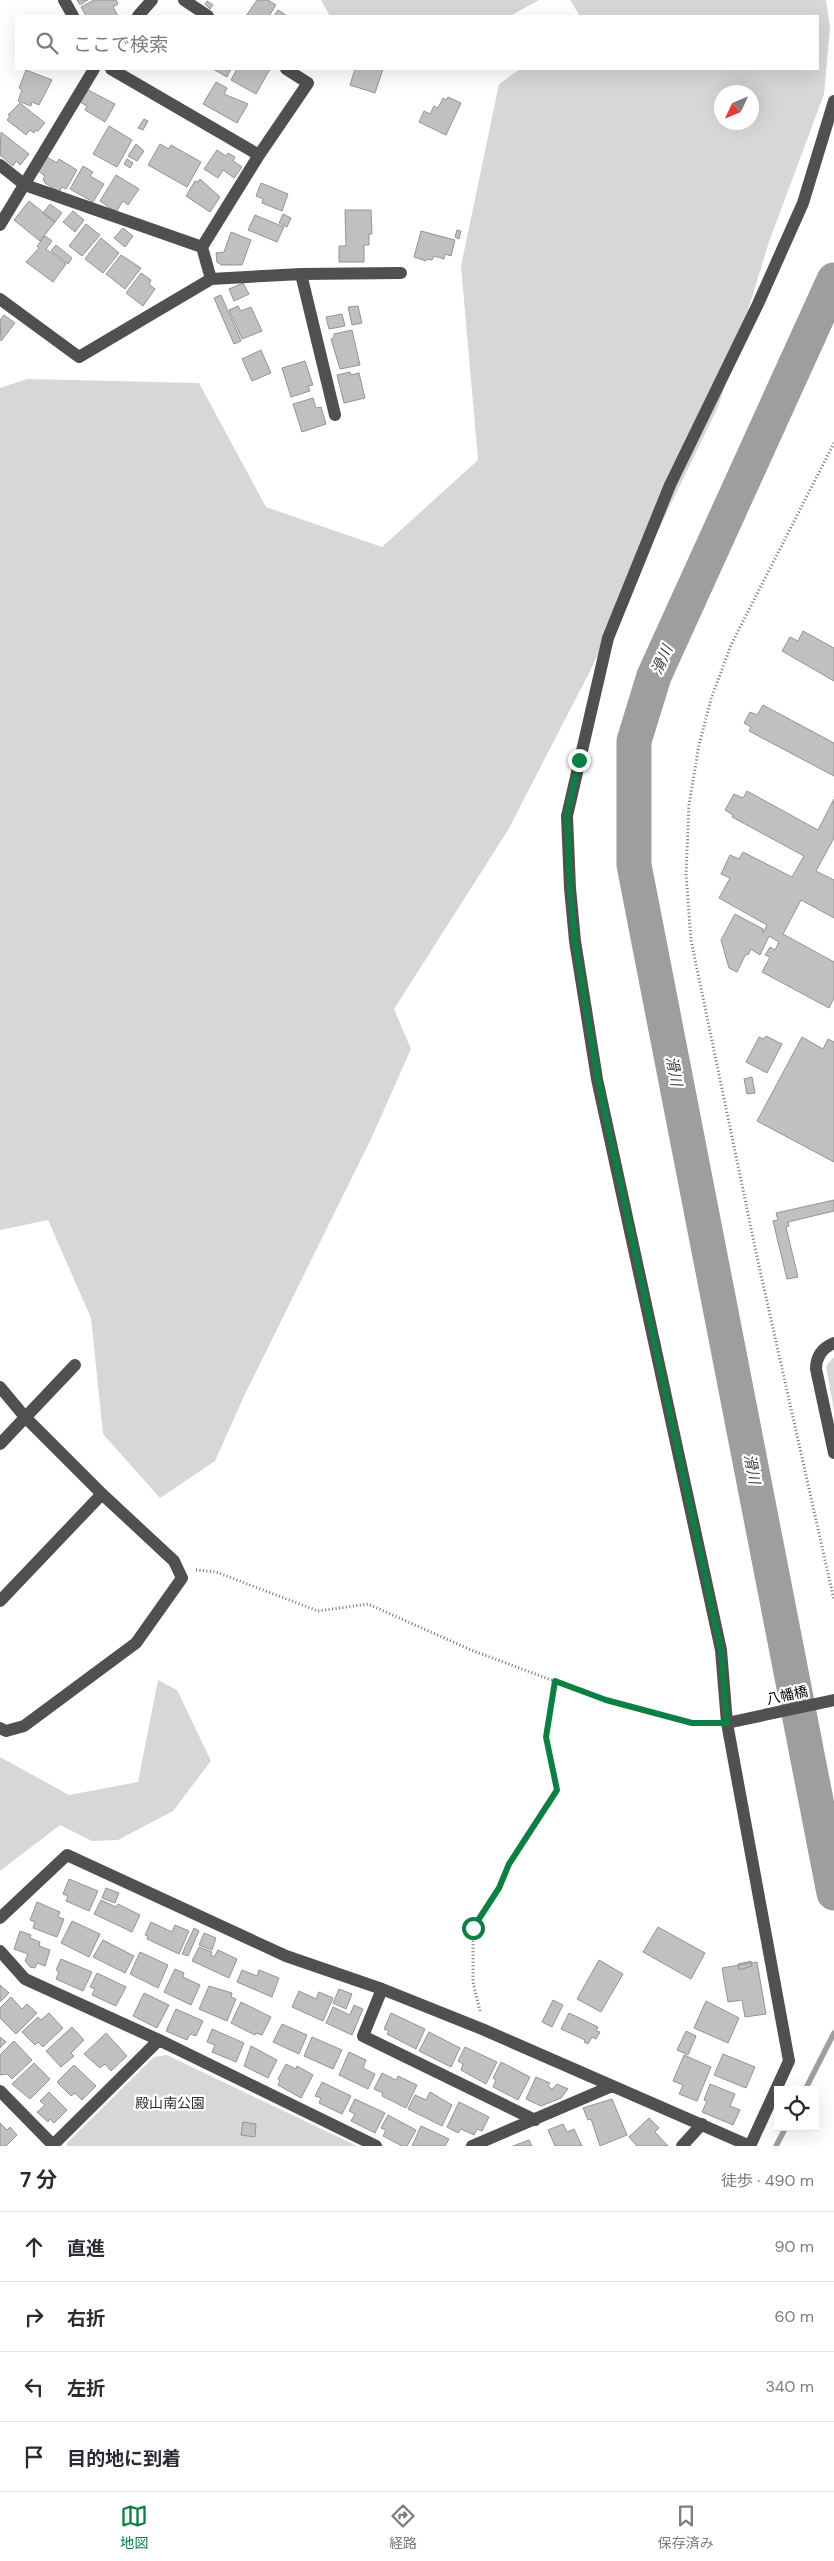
<!DOCTYPE html>
<html lang="ja">
<head>
<meta charset="utf-8">
<style>
	:root { --surface:#fff; --page:#f2f2f3; --text:#2b2b33; --muted:#7c7c81; --line:#e1e1e2; --accent:#0b8043 }
	body { margin:0; font-family:"DM Sans","Noto Sans JP",sans-serif; background:var(--page); color:var(--text) }
	.controls { position:absolute; right:15px; bottom:15px; display:grid; overflow:hidden; border-radius:0px; box-shadow:0 5px 20px #0002 }
	.controls button { width:45px; height:45px; display:grid; place-items:center; padding:0; border:0; border-bottom:1px solid var(--line); background:var(--surface); color:var(--text); font:25px sans-serif }
	.compass { position:absolute; left:714px; top:85px; width:45px; height:45px; border-radius:50%; background:var(--surface); box-shadow:0 5px 20px #0002; rotate:226deg }
	.stop { position:absolute; width:15px; height:15px; margin:-11px; border:4px solid #0b8043; border-radius:50%; background:#fff }
	.stop.end { background:#0b8043; border-color:#fff; box-shadow:0 1px 5px #0008 }
	.list { margin:0; padding:0; list-style:none }
	h2 { display:flex; justify-content:space-between; align-items:center; height:65px; margin:0; padding:0 20px; font-size:21px }
	h2 small { font-size:16px; font-weight:400; color:var(--muted) }
	.list li { display:grid; grid-template-columns:32px 1fr auto; gap:15px; align-items:center; box-sizing:border-box; height:70px; padding:0 20px; border-top:1px solid var(--line) }
	.list b { display:block; font-size:19px; white-space:nowrap }
	.list em { font-size:16px; font-style:normal; color:var(--muted) }
	.icon { flex:none; width:28px; height:28px; fill:none; stroke:currentColor; stroke-width:2; stroke-linecap:round; stroke-linejoin:round }
	.map { position:relative; flex:none; width:834px; height:2146px; overflow:hidden }
	.search { position:absolute; background:var(--surface); box-shadow:0 5px 20px #0002; left:15px; right:15px; top:15px; height:55px; display:flex; align-items:center; gap:12px; box-sizing:border-box; padding:0 18px; border-radius:0px; color:var(--muted); font-size:19px }
	.sheet { height:345px; background:var(--surface) }
	nav { display:flex; justify-content:space-around; align-items:center; box-sizing:border-box; height:70px; border-top:1px solid var(--line); background:var(--surface); font-size:14px; color:var(--muted) }
	nav a { display:grid; justify-items:center; gap:2px }
	nav .on { color:var(--accent) }
	.map>svg:first-child { display:block }
</style>
</head>
<body>
<div class="map">
<svg width="834" height="2146" viewBox="0 0 834 2146">
	<rect width="100%" height="100%" fill="#fff"/>
	<path fill="#d7d7d7" fill-rule="evenodd" d="M 321,0 L 539,0 L 510,16 L 330,16 Z
		M 570,0 L 826,0 L 830,28 L 824,94 L 769,242 L 718,407 L 588,675 L 508,830 L 394,1009 L 411,1049 L 371,1139 L 245,1394 L 215,1461 L 160,1498 L 103,1434 L 91,1318 L 48,1220 L 0,1230 L 0,388 L 27,379 L 199,383 L 266,507 L 382,547 L 478,460 L 461,266 L 499,84 L 520,69 L 818,69 L 818,16 L 580,16 ZM 722,92 L 752,92 L 752,122 L 722,122 Z
		M 834,1357 L 834,1411 L 826,1366 Z
		M 158,1680 L 177,1690 L 211,1761 L 173,1811 L 118,1840 L 92,1841 L 60,1825 L 0,1871 L 0,1757 L 69,1795 L 138,1782 Z
		M 167,2055 L 357,2146 L 67,2146 L 67,2143 L 154,2057 Z"/>
	<g fill="none" stroke-linecap="round" stroke-linejoin="round">
		<path stroke="#9e9e9e" stroke-width="5.5" d="M 805,2090 L 834,2033
			M 776,2146 L 786,2127"/>
		<path stroke="#9e9e9e" stroke-width="35" d="M 834,280 L 654,676 L 634,741 L 634,865 L 834,1893"/>
	</g>
	<path fill="#c0c0c0" stroke="#949494" d="M 77,0 L 88,0 L 80,5 Z
		M 94,0 L 116,0 L 118,4 L 113,7 L 118,16 L 86,16 L 81,7 Z
		M 257,0 L 268,0 L 276,5 L 269,16 L 246,16 Z
		M 207,1 L 213,5 L 210,9 L 205,4 Z
		M 278,10 L 287,16 L 274,16 Z
		M 213,69 L 231,69 L 227,77 Z
		M 237,69 L 270,69 L 256,94 L 231,80 Z
		M 355,69 L 383,69 L 375,93 L 350,85 Z
		M 26,70 L 52,80 L 39,105 L 32,102 L 31,106 L 18,101 L 22,90 L 19,88 Z
		M 216,82 L 227,88 L 224,94 L 248,104 L 237,123 L 203,104 Z
		M 88,90 L 115,104 L 105,122 L 85,110 L 87,106 L 80,102 Z
		M 448,97 L 461,103 L 446,135 L 419,122 L 424,111 L 430,114 L 434,106 L 438,108 L 443,98 L 446,100 Z
		M 20,103 L 45,123 L 38,131 L 36,130 L 34,133 L 30,130 L 26,135 L 7,120 L 10,116 L 8,115 Z
		M 144,119 L 148,121 L 143,130 L 138,128 Z
		M 109,126 L 132,140 L 117,167 L 93,154 Z
		M 1,132 L 29,154 L 20,165 L 16,161 L 13,166 L 0,155 Z
		M 136,144 L 144,151 L 137,161 L 128,156 Z
		M 160,144 L 169,149 L 171,145 L 201,162 L 187,187 L 148,165 Z
		M 217,150 L 226,156 L 228,153 L 235,157 L 233,161 L 242,167 L 234,178 L 223,170 L 218,178 L 204,169 Z
		M 47,157 L 57,163 L 59,159 L 77,170 L 66,189 L 62,187 L 59,192 L 45,183 L 43,179 L 45,176 L 38,171 Z
		M 127,159 L 133,163 L 130,168 L 124,164 Z
		M 83,166 L 93,172 L 90,176 L 104,184 L 93,202 L 70,189 Z
		M 116,175 L 139,189 L 128,205 L 123,201 L 116,212 L 100,201 Z
		M 200,179 L 220,197 L 210,212 L 186,196 L 195,181 L 198,182 Z
		M 261,183 L 288,194 L 282,211 L 262,203 L 263,199 L 256,196 Z
		M 29,201 L 55,222 L 40,241 L 14,220 Z
		M 50,204 L 62,213 L 55,222 L 43,213 Z
		M 345,210 L 371,210 L 372,234 L 369,234 L 369,245 L 364,245 L 364,262 L 339,262 L 339,246 L 346,246 Z
		M 73,211 L 84,220 L 75,232 L 63,222 Z
		M 283,214 L 291,218 L 287,227 L 279,223 Z
		M 255,215 L 284,227 L 277,242 L 248,230 Z
		M 86,224 L 100,235 L 82,256 L 69,246 Z
		M 123,228 L 133,236 L 125,247 L 114,238 Z
		M 457,230 L 461,231 L 459,239 L 455,237 Z
		M 421,231 L 455,240 L 451,256 L 445,254 L 444,259 L 434,256 L 432,260 L 427,259 L 426,261 L 414,257 Z
		M 231,232 L 251,240 L 242,265 L 221,265 L 217,262 L 216,253 L 224,252 Z
		M 45,236 L 52,241 L 46,249 L 66,264 L 53,282 L 26,262 L 39,248 L 37,246 Z
		M 101,238 L 119,253 L 103,273 L 85,259 Z
		M 56,245 L 72,258 L 68,264 L 51,251 Z
		M 121,255 L 141,268 L 125,289 L 106,274 Z
		M 141,273 L 151,280 L 149,284 L 155,289 L 143,306 L 126,293 Z
		M 243,283 L 249,294 L 234,301 L 229,289 Z
		M 221,295 L 241,341 L 234,344 L 214,298 Z
		M 238,306 L 241,311 L 251,307 L 262,331 L 242,339 L 229,310 Z
		M 358,306 L 362,323 L 352,325 L 348,307 Z
		M 342,314 L 345,326 L 329,329 L 326,317 Z
		M 4,315 L 15,323 L 1,341 L 0,320 Z
		M 352,330 L 360,365 L 340,369 L 331,339 L 334,338 L 334,334 Z
		M 261,350 L 271,373 L 252,381 L 242,359 Z
		M 305,361 L 313,385 L 308,386 L 310,391 L 291,397 L 282,368 Z
		M 350,372 L 351,375 L 359,373 L 365,398 L 344,403 L 337,375 Z
		M 313,398 L 316,408 L 321,407 L 326,424 L 302,432 L 293,404 Z
		M 803,631 L 834,648 L 834,681 L 782,651 L 790,637 L 798,641 Z
		M 763,705 L 834,743 L 834,776 L 749,731 L 751,727 L 744,723 L 750,712 L 757,715 Z
		M 747,791 L 818,830 L 834,799 L 834,838 L 816,871 L 834,880 L 834,918 L 801,900 L 783,934 L 834,962 L 834,998 L 829,1008 L 762,972 L 770,957 L 765,955 L 770,947 L 775,950 L 779,942 L 769,936 L 760,955 L 751,949 L 748,955 L 746,954 L 737,972 L 729,968 L 721,940 L 735,914 L 763,929 L 763,933 L 767,925 L 719,898 L 730,878 L 721,874 L 730,855 L 739,859 L 743,852 L 792,877 L 804,856 L 732,817 L 733,815 L 725,810 L 734,794 L 743,798 Z
		M 766,1036 L 782,1044 L 767,1073 L 746,1062 L 759,1037 L 764,1039 Z
		M 802,1037 L 823,1049 L 828,1039 L 834,1042 L 834,1162 L 757,1121 Z
		M 752,1077 L 755,1093 L 747,1094 L 744,1079 Z
		M 834,1200 L 834,1211 L 788,1222 L 789,1226 L 786,1227 L 798,1277 L 787,1279 L 773,1221 L 778,1220 L 776,1213 Z
		M 69,1879 L 98,1891 L 89,1911 L 66,1901 L 68,1896 L 63,1894 Z
		M 106,1888 L 119,1893 L 115,1903 L 102,1898 Z
		M 101,1900 L 116,1907 L 118,1904 L 140,1915 L 132,1932 L 94,1914 Z
		M 37,1902 L 60,1912 L 58,1917 L 64,1919 L 57,1937 L 33,1928 L 35,1922 L 30,1920 Z
		M 72,1921 L 100,1934 L 89,1957 L 61,1943 Z
		M 151,1922 L 172,1932 L 175,1925 L 189,1931 L 179,1954 L 147,1939 L 148,1936 L 145,1935 Z
		M 658,1927 L 705,1953 L 691,1979 L 643,1952 Z
		M 194,1928 L 199,1931 L 188,1956 L 182,1954 Z
		M 20,1931 L 31,1935 L 30,1938 L 40,1942 L 39,1946 L 50,1950 L 45,1966 L 37,1963 L 35,1968 L 30,1967 L 25,1961 L 28,1954 L 14,1949 Z
		M 204,1933 L 216,1938 L 212,1950 L 199,1945 Z
		M 103,1940 L 134,1956 L 125,1973 L 93,1957 Z
		M 199,1947 L 212,1952 L 211,1955 L 214,1957 L 218,1950 L 237,1959 L 229,1978 L 192,1961 Z
		M 140,1952 L 168,1965 L 158,1988 L 130,1974 Z
		M 61,1959 L 92,1972 L 83,1991 L 56,1979 L 59,1972 L 56,1970 Z
		M 599,1960 L 623,1974 L 601,2012 L 577,1999 Z
		M 751,1961 L 752,1966 L 739,1970 L 738,1964 Z
		M 757,1962 L 766,2014 L 745,2017 L 742,2000 L 728,2002 L 722,1968 Z
		M 175,1969 L 184,1973 L 183,1977 L 200,1985 L 191,2005 L 164,1992 Z
		M 242,1970 L 257,1976 L 259,1970 L 279,1978 L 272,1997 L 237,1982 Z
		M 97,1973 L 126,1987 L 116,2006 L 92,1995 L 95,1989 L 90,1987 Z
		M 0,1985 L 9,1993 L 0,2002 Z
		M 209,1986 L 232,1993 L 231,1997 L 236,1999 L 227,2021 L 199,2009 Z
		M 339,1989 L 352,1994 L 346,2009 L 333,2003 Z
		M 299,1991 L 316,1999 L 319,1992 L 333,1998 L 323,2021 L 292,2007 Z
		M 144,1993 L 169,2005 L 157,2028 L 133,2016 Z
		M 11,1997 L 22,2009 L 27,2004 L 37,2013 L 16,2034 L 0,2018 L 0,2008 Z
		M 553,2000 L 563,2005 L 552,2027 L 542,2022 Z
		M 706,2001 L 739,2018 L 728,2043 L 694,2028 Z
		M 241,2002 L 271,2017 L 262,2035 L 256,2033 L 255,2035 L 231,2023 Z
		M 354,2005 L 363,2009 L 352,2035 L 326,2023 L 333,2007 L 350,2015 Z
		M 176,2009 L 203,2021 L 196,2036 L 190,2034 L 187,2040 L 166,2031 Z
		M 49,2013 L 63,2028 L 43,2047 L 38,2042 L 35,2045 L 22,2032 L 38,2017 L 41,2020 Z
		M 391,2013 L 425,2029 L 416,2049 L 387,2034 L 389,2031 L 384,2029 Z
		M 569,2013 L 598,2027 L 596,2031 L 600,2032 L 596,2039 L 592,2037 L 588,2044 L 584,2042 L 585,2040 L 561,2029 Z
		M 282,2024 L 307,2035 L 299,2054 L 273,2042 Z
		M 72,2027 L 84,2040 L 71,2053 L 74,2056 L 61,2067 L 46,2051 Z
		M 212,2029 L 244,2043 L 236,2062 L 212,2052 L 215,2045 L 207,2042 Z
		M 686,2031 L 696,2036 L 688,2055 L 677,2050 Z
		M 429,2032 L 460,2048 L 451,2067 L 419,2051 Z
		M 106,2033 L 127,2056 L 111,2071 L 105,2064 L 100,2068 L 84,2054 Z
		M 0,2037 L 6,2042 L 0,2048 Z
		M 312,2037 L 342,2050 L 333,2069 L 304,2056 Z
		M 14,2041 L 32,2060 L 12,2079 L 7,2074 L 0,2075 L 0,2055 Z
		M 251,2046 L 277,2060 L 268,2078 L 244,2066 Z
		M 465,2047 L 497,2062 L 486,2084 L 461,2070 L 463,2064 L 458,2061 Z
		M 349,2052 L 366,2060 L 363,2068 L 375,2074 L 368,2089 L 339,2075 Z
		M 723,2054 L 755,2067 L 746,2088 L 714,2075 Z
		M 684,2055 L 711,2067 L 697,2101 L 679,2094 L 683,2085 L 673,2081 Z
		M 501,2062 L 530,2077 L 518,2100 L 493,2087 L 496,2080 L 493,2078 Z
		M 34,2063 L 50,2079 L 30,2099 L 12,2084 Z
		M 286,2064 L 296,2069 L 297,2066 L 313,2075 L 301,2098 L 278,2085 L 280,2081 L 278,2079 Z
		M 74,2065 L 96,2086 L 82,2100 L 75,2093 L 71,2096 L 57,2082 Z
		M 382,2073 L 396,2080 L 398,2076 L 417,2085 L 406,2108 L 382,2096 L 383,2093 L 374,2089 Z
		M 536,2077 L 550,2083 L 548,2086 L 552,2089 L 557,2084 L 568,2089 L 561,2098 L 541,2106 L 526,2099 Z
		M 322,2082 L 351,2096 L 342,2114 L 319,2103 L 321,2098 L 315,2096 Z
		M 710,2084 L 735,2094 L 730,2106 L 740,2110 L 733,2125 L 702,2112 L 707,2101 L 704,2100 Z
		M 49,2092 L 67,2110 L 54,2123 L 50,2119 L 48,2122 L 37,2112 L 45,2105 L 40,2101 Z
		M 430,2092 L 452,2105 L 442,2126 L 408,2109 L 415,2095 L 426,2100 Z
		M 355,2099 L 385,2113 L 375,2133 L 351,2121 L 355,2114 L 349,2111 Z
		M 612,2099 L 627,2135 L 600,2146 L 591,2119 L 588,2120 L 583,2108 Z
		M 459,2102 L 489,2117 L 482,2131 L 477,2129 L 474,2135 L 461,2129 L 458,2133 L 447,2127 Z
		M 388,2115 L 416,2130 L 407,2146 L 402,2146 L 383,2136 L 386,2130 L 381,2128 Z
		M 649,2118 L 659,2128 L 655,2132 L 668,2146 L 637,2146 L 629,2137 Z
		M 243,2122 L 256,2124 L 255,2137 L 241,2135 Z
		M 0,2123 L 7,2130 L 10,2127 L 17,2135 L 6,2146 L 0,2146 Z
		M 563,2124 L 567,2132 L 574,2129 L 582,2146 L 555,2146 L 548,2130 Z
		M 421,2126 L 449,2139 L 445,2146 L 412,2146 Z
		M 529,2140 L 532,2146 L 513,2146 Z"/>
	<g fill="none" stroke-linecap="round" stroke-linejoin="round">
		<path stroke="#727272" stroke-width="3" stroke-dasharray="1 2.5" stroke-linecap="butt" d="M 834,443 L 731,645 L 711,699 L 699,745 L 689,805 L 686,874 L 691,940 L 757,1257 L 834,1600
			M 196,1570 L 216,1572 L 318,1611 L 368,1604 L 471,1650 L 605,1700 L 693,1723 L 712,1723
			M 480,2011 L 473,1982 L 473,1928 L 499,1888 L 509,1863 L 557,1790 L 546,1737 L 555,1681"/>
		<path stroke="#505050" stroke-width="12" d="M 64,0 L 73,16
			M 184,0 L 208,16
			M 138,16 L 152,0
			M 111,69 L 259,155
			M 0,165 L 25,185 L 202,247
			M 0,225 L 94,69
			M 301,274 L 335,415
			M 211,279 L 202,247 L 259,155 L 308,83 L 286,69
			M 0,299 L 79,357 L 211,279 L 301,274 L 401,273
			M 834,1343 C 822,1348 816,1356 816,1369 L 834,1453
			M 0,1387 L 25,1417 L 102,1494 L 174,1561 L 182,1578 L 136,1643 L 24,1726 L 6,1731 L 0,1728
			M 0,1444 L 75,1365
			M 0,1601 L 102,1494
			M 727,1723 L 834,1700
			M 0,1918 L 67,1855 L 286,1956 L 382,1989 L 482,2029 L 750,2146
			M 0,1951 L 25,1979 L 159,2040 L 376,2146
			M 382,1989 L 363,2036 L 535,2120
			M 0,2091 L 54,2146
			M 53,2145 L 159,2040
			M 472,2146 L 612,2086
			M 682,2146 L 702,2124
			M 750,2146 L 789,2061 L 727,1723 L 721,1650 L 597,1079 L 575,941 L 570,888 L 567,816 L 608,638 L 670,485 L 758,304 L 803,203 L 834,101"/>
	</g>
	<g fill="none" stroke-linecap="round" stroke-linejoin="round">
		<path stroke="#0b8043" stroke-width="6" d="M 473,1928 L 499,1888 L 509,1864 L 557,1790 L 546,1737 L 555,1681 L 606,1700 L 692,1723 L 727,1723 L 721,1650 L 598,1080 L 575,941 L 570,888 L 567,816 L 579,760"/>
	</g>
	<g text-anchor="middle" stroke-width="4.5" stroke-linejoin="round" paint-order="stroke">
		<g font-size="14" fill="#000" stroke="#fff">
			<text transform="translate(787 1695) rotate(-12)" y="5">八幡橋</text>
		</g>
		<g font-size="14" fill="#2e2e2e" stroke="#fff">
			<text x="170" y="2108">殿山南公園</text>
		</g>
		<g font-size="15" font-style="italic" fill="#3f3f3f" stroke="#fff">
			<text transform="translate(662 660) rotate(-66)" y="5">滑川</text>
			<text transform="translate(674 1071) rotate(79)" y="5">滑川</text>
			<text transform="translate(752 1469) rotate(79)" y="5">滑川</text>
		</g>
	</g>
</svg>
<div class="controls">
<button><svg class="icon" aria-label="locate" viewBox="0 0 24 24"><circle cx="12" cy="12" r="6"/><path d="M12 2v4M12 18v4M2 12h4M18 12h4"/></svg></button>
</div>
<svg class="compass" viewBox="-18 -18 36 36"><path d="M0-13l5 13h-10z" fill="#e53935"/><path d="M0 13l5-13h-10z" fill="#7c7c81"/></svg>
<div class="stop" style="left:473px;top:1928px"></div>
<div class="stop end" style="left:579px;top:760px"></div>
<div class="search"><svg class="icon" aria-label="search" viewBox="0 0 24 24"><circle cx="10" cy="10" r="6"/><path d="M15 15l6 6"/></svg>ここで検索</div>
</div>
<section class="sheet">
<h2>7 分<small>徒歩 · 490 m</small></h2>
<ul class="list">
<li><svg class="icon" aria-label="ahead" viewBox="0 0 24 24"><path d="M12 20V5M6 11l6-6 6 6"/></svg><div><b>直進</b></div><em>90 m</em></li>
<li><svg class="icon" aria-label="right" viewBox="0 0 24 24"><path d="M7 20v-9h11M14 6l5 5-5 5"/></svg><div><b>右折</b></div><em>60 m</em></li>
<li><svg class="icon" aria-label="left" viewBox="0 0 24 24"><path d="M17 20v-9H6M10 6l-5 5 5 5"/></svg><div><b>左折</b></div><em>340 m</em></li>
<li><svg class="icon" aria-label="arrive" viewBox="0 0 24 24"><path d="M6 21V4h12l-3 4 3 4H6"/></svg><div><b>目的地に到着</b></div></li>
</ul>
</section>
<nav>
<a class="on"><svg class="icon" aria-label="map" viewBox="0 0 24 24"><path d="M3 6l6-2 6 2 6-2v14l-6 2-6-2-6 2zM9 4v14M15 6v14"/></svg>地図</a>
<a><svg class="icon" aria-label="directions" viewBox="0 0 24 24"><path d="M12 3l9 9-9 9-9-9zM9 14v-3h6M13 9l2 2-2 2"/></svg>経路</a>
<a><svg class="icon" aria-label="saved" viewBox="0 0 24 24"><path d="M7 4h10v16l-5-4-5 4z"/></svg>保存済み</a>
</nav>
</body>
</html>
